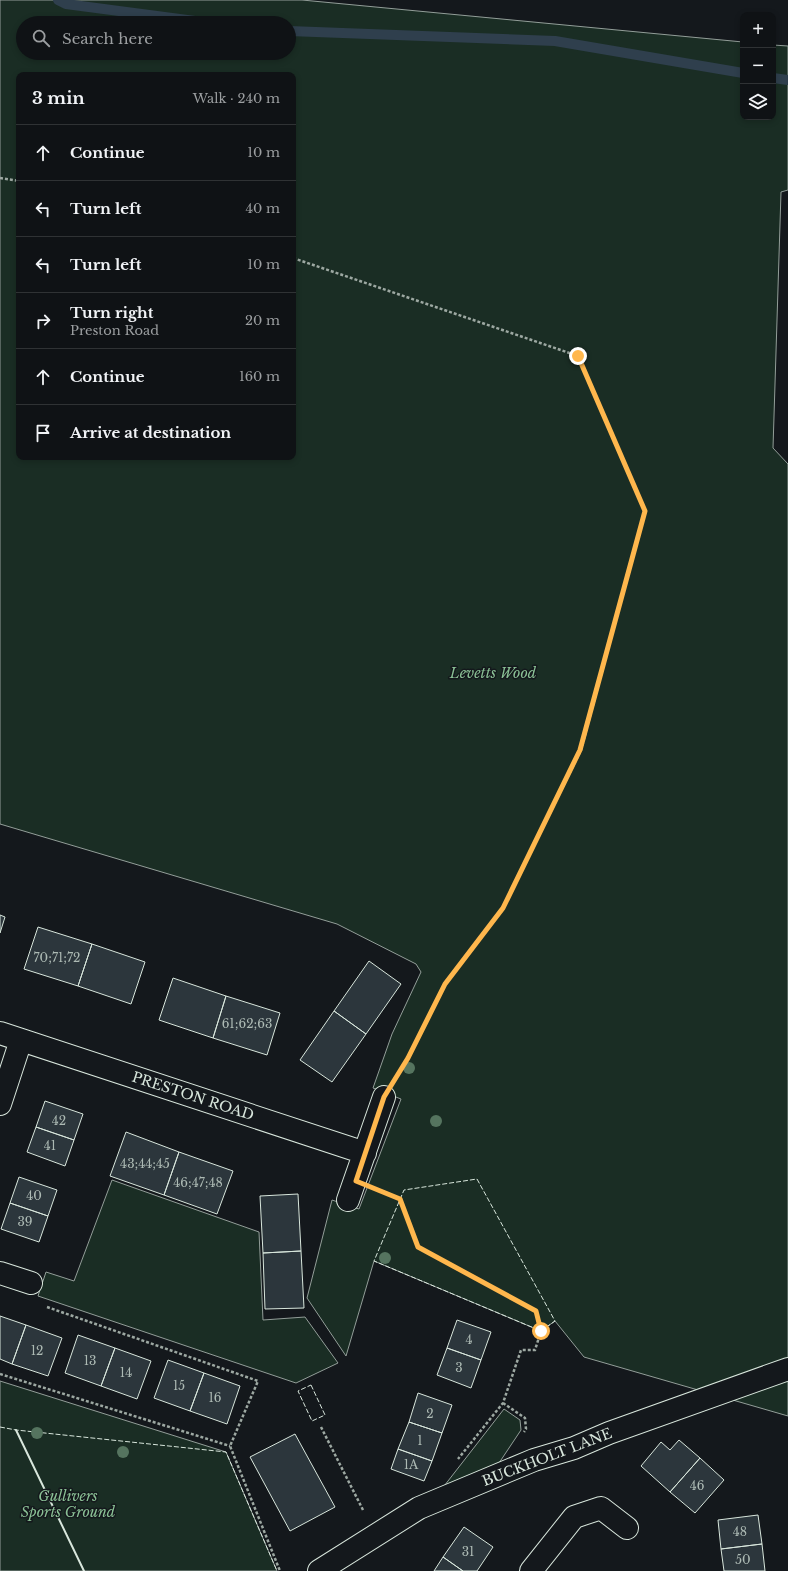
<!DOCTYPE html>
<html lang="en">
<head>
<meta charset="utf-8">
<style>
	:root { --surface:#0f1215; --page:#1d2022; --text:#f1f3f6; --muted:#9b9ea0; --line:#2f3234 }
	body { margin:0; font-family:"Libre Baskerville",serif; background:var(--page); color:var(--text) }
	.controls { position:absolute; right:12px; top:12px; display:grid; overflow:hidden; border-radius:8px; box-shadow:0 2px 6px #0003 }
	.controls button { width:36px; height:36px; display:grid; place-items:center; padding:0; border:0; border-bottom:1px solid var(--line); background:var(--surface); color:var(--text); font:20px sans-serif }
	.stop { position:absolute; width:12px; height:12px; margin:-9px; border:3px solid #ffb74d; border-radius:50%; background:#fff }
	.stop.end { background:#ffb74d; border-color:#fff; box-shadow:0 1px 4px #0008 }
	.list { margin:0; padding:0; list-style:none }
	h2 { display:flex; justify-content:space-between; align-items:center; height:52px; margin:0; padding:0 16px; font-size:17px }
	h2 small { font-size:13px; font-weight:400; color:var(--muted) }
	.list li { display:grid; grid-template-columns:26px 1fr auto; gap:12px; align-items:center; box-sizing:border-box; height:56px; padding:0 16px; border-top:1px solid var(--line) }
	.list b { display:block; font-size:15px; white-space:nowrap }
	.list p { margin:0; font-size:13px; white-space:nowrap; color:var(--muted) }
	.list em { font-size:13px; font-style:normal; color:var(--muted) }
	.icon { flex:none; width:22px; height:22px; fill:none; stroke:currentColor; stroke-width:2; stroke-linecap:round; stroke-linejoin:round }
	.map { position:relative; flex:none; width:788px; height:1571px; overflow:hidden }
	.search { position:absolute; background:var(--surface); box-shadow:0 2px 6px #0003; left:16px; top:16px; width:280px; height:44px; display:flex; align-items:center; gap:10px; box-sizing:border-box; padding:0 14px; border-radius:22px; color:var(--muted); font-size:15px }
	.panel { position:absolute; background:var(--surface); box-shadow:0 2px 6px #0003; left:16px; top:72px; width:280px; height:388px; border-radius:8px }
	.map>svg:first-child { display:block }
</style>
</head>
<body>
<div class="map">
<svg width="788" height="1571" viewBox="0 0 788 1571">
	<rect width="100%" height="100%" fill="#14181c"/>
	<path fill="#1a2d24" stroke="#939e99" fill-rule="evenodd" d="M 0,0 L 302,0 L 743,42 L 743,117 L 773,117 L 773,45 L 788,46 L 788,190 L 781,192 L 773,448 L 788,464 L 788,1416 L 584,1357 L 555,1321 L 541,1331 L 374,1261 L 346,1356 L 307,1298 L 332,1200 L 359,1209 L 401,1099 L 373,1088 L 392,1034 L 421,972 L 416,964 L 337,924 L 0,824 ZM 23,23 L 289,23 L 289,53 L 23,53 ZM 19,75 L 293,75 L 293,457 L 19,457 Z
		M 112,1180 L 259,1232 L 263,1320 L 305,1317 L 338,1363 L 296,1383 L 38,1296 L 46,1272 L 74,1281 Z
		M 0,1381 L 226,1452 L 277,1571 L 0,1571 Z
		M 504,1409 L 520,1420 L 521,1430 L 495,1469 L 441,1490 Z"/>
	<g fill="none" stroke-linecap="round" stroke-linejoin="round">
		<path stroke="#2f3f4d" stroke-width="10" d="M 58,0 L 66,4 L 210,23
			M 289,31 L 555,41 L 743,73
			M 773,78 L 788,80"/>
	</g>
	<path fill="#2c363c" stroke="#d8e6dc" d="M 0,915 L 5,917 L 0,933 Z
		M 38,927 L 92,944 L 78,986 L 24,969 Z
		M 92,944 L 145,962 L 131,1004 L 78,986 Z
		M 369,961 L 401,984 L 366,1034 L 334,1011 Z
		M 173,978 L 226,996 L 213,1038 L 159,1020 Z
		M 226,996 L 280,1013 L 267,1055 L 213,1038 Z
		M 334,1011 L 366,1034 L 332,1082 L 300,1060 Z
		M 45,1101 L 83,1114 L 74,1140 L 36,1127 Z
		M 36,1127 L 74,1140 L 65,1166 L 27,1152 Z
		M 126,1132 L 179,1152 L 164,1195 L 110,1176 Z
		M 179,1152 L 233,1171 L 217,1214 L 164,1195 Z
		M 19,1177 L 57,1190 L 48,1216 L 10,1203 Z
		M 298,1194 L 301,1251 L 263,1253 L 260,1196 Z
		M 10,1203 L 48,1216 L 39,1242 L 1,1229 Z
		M 301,1251 L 304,1308 L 265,1309 L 263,1253 Z
		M 0,1316 L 26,1325 L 12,1364 L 0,1359 Z
		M 457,1320 L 491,1332 L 481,1360 L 447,1348 Z
		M 26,1325 L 62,1338 L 48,1376 L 12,1364 Z
		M 78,1335 L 115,1348 L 101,1386 L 65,1373 Z
		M 115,1348 L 151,1361 L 137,1399 L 101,1386 Z
		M 447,1348 L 481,1360 L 471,1388 L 437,1375 Z
		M 168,1360 L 204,1373 L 190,1411 L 154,1398 Z
		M 204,1373 L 240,1386 L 227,1424 L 190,1411 Z
		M 418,1393 L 452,1405 L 442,1433 L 409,1422 Z
		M 409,1422 L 442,1433 L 432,1461 L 398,1449 Z
		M 295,1434 L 335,1507 L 290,1531 L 250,1457 Z
		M 679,1440 L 700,1458 L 670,1492 L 641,1466 L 661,1442 L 670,1450 Z
		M 398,1449 L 432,1461 L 424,1481 L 391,1469 Z
		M 700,1458 L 724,1480 L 695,1513 L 670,1492 Z
		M 758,1515 L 762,1544 L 721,1549 L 718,1520 Z
		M 464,1527 L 493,1547 L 477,1571 L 463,1571 L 443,1557 Z
		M 762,1544 L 765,1571 L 724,1571 L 721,1549 Z
		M 443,1557 L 463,1571 L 434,1571 Z"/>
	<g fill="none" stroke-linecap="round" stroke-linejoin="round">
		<g stroke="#d8e6dc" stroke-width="24">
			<path id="minor" d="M 0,1033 L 365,1153
				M 0,1104 L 21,1040
				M 348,1200 L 384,1097
				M 0,1273 L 31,1283
				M 319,1571 L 419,1508 L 534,1460 L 574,1448 L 609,1433 L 788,1369
				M 531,1571 L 574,1517 L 601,1508 L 627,1528"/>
		</g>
		<path stroke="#9da8a2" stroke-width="2.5" stroke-dasharray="3 2" stroke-linecap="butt" d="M 0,178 L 19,181
			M 293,258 L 578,356 L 645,511 L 581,750 L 503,908 L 445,984 L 408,1058 L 399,1073
			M 382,1191 L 400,1199 L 418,1247 L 536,1311 L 541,1331 L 535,1350 L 521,1350 L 503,1403 L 458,1459
			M 47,1307 L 258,1381 L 230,1446 L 280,1571
			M 0,1374 L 230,1446
			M 503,1403 L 525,1418 L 526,1429 L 524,1432
			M 321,1427 L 363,1510"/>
		<use href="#minor" stroke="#14181c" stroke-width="22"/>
		<path stroke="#d8e6dc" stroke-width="1" stroke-dasharray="5 2" stroke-linecap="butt" d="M 477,1179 L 555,1321 L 541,1331 L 374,1261 L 404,1190 Z
			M 311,1385 L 325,1415 L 312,1421 L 298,1391 Z
			M 0,1427 L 16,1430 L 226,1452 L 277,1571"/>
		<path stroke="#d8e6dc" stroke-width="2" d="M 16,1430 L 84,1571"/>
	</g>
	<g fill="#55745f">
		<circle cx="409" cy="1068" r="6"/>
		<circle cx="436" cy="1121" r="6"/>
		<circle cx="385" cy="1258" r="6"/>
		<circle cx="37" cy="1433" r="6"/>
		<circle cx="123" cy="1452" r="6"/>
	</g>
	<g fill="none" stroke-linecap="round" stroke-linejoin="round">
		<path stroke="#ffb74d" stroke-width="5" d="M 541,1331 L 536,1311 L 418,1247 L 400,1199 L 356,1181 L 384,1097 L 408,1058 L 445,984 L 503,908 L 580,750 L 645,511 L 578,356"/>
	</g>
	<g text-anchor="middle" stroke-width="3" stroke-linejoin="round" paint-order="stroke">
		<g font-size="12" fill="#adbab4">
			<text x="57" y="962">70;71;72</text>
			<text x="247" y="1028">61;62;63</text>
			<text x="59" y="1125">42</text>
			<text x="50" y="1150">41</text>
			<text x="145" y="1168">43;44;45</text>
			<text x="198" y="1187">46;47;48</text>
			<text x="34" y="1200">40</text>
			<text x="25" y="1226">39</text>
			<text x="469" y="1344">4</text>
			<text x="37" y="1355">12</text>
			<text x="90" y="1365">13</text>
			<text x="459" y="1372">3</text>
			<text x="126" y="1377">14</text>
			<text x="179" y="1390">15</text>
			<text x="215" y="1402">16</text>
			<text x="430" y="1418">2</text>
			<text x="420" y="1445">1</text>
			<text x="411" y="1469">1A</text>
			<text x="697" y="1490">46</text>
			<text x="740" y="1536">48</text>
			<text x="468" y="1556">31</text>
			<text x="743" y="1564">50</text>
		</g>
		<g font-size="14" font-style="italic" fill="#8ac095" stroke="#14181c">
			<text x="493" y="678">Levetts Wood</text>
			<text x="68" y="1501">Gullivers<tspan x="68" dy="16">Sports Ground</tspan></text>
		</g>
		<g font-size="14" fill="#d8e6dc" stroke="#14181c">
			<text transform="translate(193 1096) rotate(18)" y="5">PRESTON ROAD</text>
			<text transform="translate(547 1457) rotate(-21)" y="5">BUCKHOLT LANE</text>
		</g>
	</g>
</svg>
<div class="controls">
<button>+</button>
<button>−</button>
<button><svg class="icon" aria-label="layers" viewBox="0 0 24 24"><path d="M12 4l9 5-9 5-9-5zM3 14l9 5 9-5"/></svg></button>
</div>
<div class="stop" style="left:541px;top:1331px"></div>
<div class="stop end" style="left:578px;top:356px"></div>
<div class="search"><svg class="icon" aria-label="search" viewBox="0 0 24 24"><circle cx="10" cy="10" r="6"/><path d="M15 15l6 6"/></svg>Search here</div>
<section class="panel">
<h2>3 min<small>Walk · 240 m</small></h2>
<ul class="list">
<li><svg class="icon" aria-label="ahead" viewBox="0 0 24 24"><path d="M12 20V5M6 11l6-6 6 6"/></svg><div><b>Continue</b></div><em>10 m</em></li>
<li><svg class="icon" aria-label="left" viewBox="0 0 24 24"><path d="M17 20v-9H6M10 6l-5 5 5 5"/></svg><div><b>Turn left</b></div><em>40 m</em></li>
<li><svg class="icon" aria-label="left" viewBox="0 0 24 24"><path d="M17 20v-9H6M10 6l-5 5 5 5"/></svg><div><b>Turn left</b></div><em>10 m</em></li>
<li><svg class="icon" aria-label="right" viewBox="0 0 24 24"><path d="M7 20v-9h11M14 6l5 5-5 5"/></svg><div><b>Turn right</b><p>Preston Road</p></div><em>20 m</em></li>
<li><svg class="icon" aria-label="ahead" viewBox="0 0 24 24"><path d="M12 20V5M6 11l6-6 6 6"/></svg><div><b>Continue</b></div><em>160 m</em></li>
<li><svg class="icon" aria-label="arrive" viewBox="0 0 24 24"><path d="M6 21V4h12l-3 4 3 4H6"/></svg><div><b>Arrive at destination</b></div></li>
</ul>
</section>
</div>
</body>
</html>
